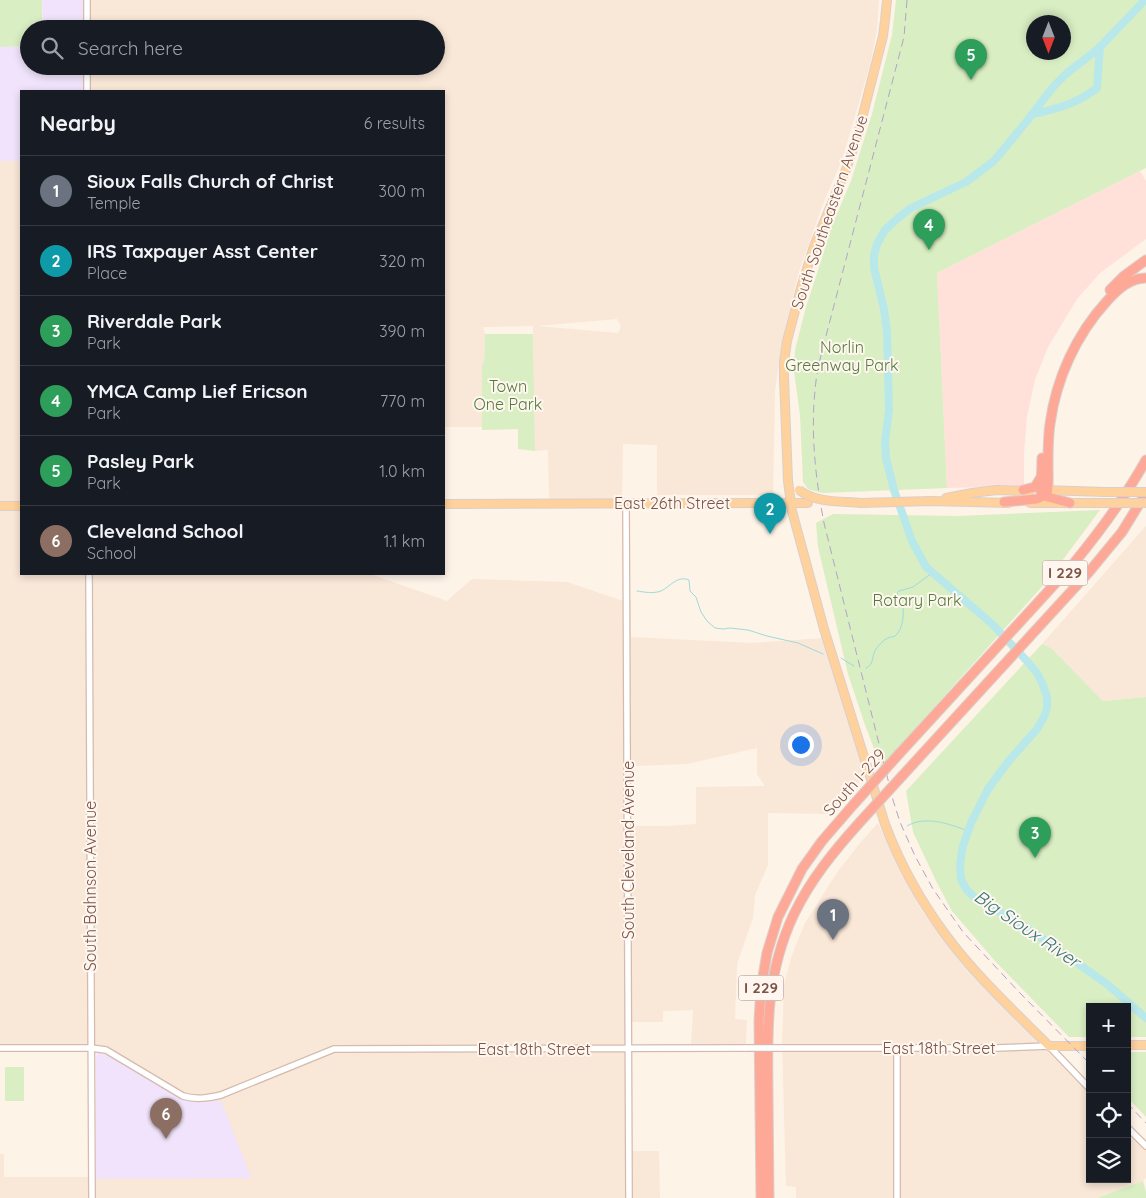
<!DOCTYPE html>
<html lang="en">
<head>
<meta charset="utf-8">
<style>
	:root { --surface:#171b24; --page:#20242c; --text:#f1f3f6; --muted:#9ea1a6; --line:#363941; --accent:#f35741 }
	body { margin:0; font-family:Quicksand,sans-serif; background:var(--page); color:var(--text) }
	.controls { position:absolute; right:15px; bottom:15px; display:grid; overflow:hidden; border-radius:0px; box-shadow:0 2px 8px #0003 }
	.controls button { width:45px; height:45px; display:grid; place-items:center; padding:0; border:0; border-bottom:1px solid var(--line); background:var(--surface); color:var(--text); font:25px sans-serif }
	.compass { position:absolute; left:1026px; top:15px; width:45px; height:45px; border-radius:50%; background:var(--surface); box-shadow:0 2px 8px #0003; rotate:180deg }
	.you { position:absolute; left:800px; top:744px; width:18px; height:18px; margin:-12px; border:4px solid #fff; border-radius:50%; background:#1a73e8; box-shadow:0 0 0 8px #1a73e833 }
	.badge { display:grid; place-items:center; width:32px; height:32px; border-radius:50%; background:var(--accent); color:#fff; font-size:16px; font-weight:700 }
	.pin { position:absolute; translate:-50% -41px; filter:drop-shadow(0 1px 2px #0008) }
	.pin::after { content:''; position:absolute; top:26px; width:18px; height:15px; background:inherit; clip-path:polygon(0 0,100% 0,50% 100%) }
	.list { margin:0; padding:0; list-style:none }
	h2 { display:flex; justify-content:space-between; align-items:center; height:65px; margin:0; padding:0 20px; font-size:21px }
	h2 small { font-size:16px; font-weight:400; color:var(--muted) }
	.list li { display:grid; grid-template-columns:32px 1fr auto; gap:15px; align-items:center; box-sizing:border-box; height:70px; padding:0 20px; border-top:1px solid var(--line) }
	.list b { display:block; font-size:19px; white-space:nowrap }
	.list p { margin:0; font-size:16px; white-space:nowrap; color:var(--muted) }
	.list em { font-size:16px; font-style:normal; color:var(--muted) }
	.icon { flex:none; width:28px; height:28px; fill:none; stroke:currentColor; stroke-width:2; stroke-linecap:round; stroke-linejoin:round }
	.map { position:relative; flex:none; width:1146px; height:1198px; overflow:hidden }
	.search { position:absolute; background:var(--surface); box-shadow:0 2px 8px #0003; left:20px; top:20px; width:425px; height:55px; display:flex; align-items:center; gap:12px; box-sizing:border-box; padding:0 18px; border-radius:28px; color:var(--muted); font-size:19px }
	.panel { position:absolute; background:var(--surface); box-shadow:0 2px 8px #0003; left:20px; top:90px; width:425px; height:485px; border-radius:0px }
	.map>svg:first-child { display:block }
</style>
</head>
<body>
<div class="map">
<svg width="1146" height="1198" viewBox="0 0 1146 1198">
	<rect width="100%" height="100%" fill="#fef3e7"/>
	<path fill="#f9e7d7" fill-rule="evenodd" d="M 84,0 L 879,0 L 877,30 L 870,65 L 842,160 L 823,204 L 799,271 L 783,337 L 775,390 L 773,495 L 657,495 L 657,445 L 623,444 L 622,499 L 549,499 L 548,450 L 535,451 L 533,326 L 483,327 L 485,334 L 484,364 L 482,364 L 482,427 L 444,427 L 444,91 L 84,91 L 84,66 L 436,66 L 436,29 L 84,29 ZM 617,319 L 621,326 L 618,333 L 537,326 Z
		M 0,161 L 21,161 L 21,501 L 0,502 Z
		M 0,511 L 21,511 L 21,574 L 370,574 L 447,601 L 472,579 L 567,582 L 623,601 L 631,601 L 631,637 L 752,643 L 824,638 L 868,773 L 828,814 L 768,813 L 768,865 L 755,895 L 753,918 L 737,964 L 735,1019 L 747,1020 L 746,1044 L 691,1045 L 693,1010 L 663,1011 L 663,1022 L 631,1022 L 631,1151 L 659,1151 L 660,1198 L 0,1198 L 0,1154 L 4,1154 L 4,1177 L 96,1177 L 96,1178 L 218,1100 L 208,1102 L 201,1102 L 186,1099 L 166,1089 L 110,1055 L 98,1052 L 88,1045 L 0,1046 ZM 757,748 L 757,774 L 765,786 L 696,787 L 696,824 L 666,826 L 631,826 L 631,766 L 687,764 Z
		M 1146,526 L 1146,697 L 1103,701 L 1051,648 L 1042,644 Z
		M 878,823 L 909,887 L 922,911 L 956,956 L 964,952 L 1090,1083 L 1090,1179 L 1127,1179 L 1127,1122 L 1146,1141 L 1146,1178 L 1143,1181 L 1097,1198 L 796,1198 L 796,1187 L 786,1186 L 782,1040 L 784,985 L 792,955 L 805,923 L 836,874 L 860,843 Z"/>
	<path fill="#ffe1da" d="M 1140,171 L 1146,181 L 1146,239 L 1100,273 L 1077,299 L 1048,347 L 1035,380 L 1027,417 L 1024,453 L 1024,486 L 947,488 L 937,273 Z"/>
	<path fill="#f0e3fb" d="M 42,0 L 84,0 L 84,29 L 43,29 Z
		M 29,46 L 29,66 L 84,66 L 84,91 L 21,91 L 21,161 L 0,161 L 0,47 Z
		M 98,1052 L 116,1058 L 166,1089 L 186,1099 L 201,1102 L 208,1102 L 218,1100 L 221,1101 L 251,1177 L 250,1178 L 98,1179 L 96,1178 L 96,1056 Z"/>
	<path fill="#d9eec3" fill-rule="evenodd" d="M 0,0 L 42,0 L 42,29 L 29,29 L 29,46 L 0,47 Z
		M 896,0 L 1146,0 L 1146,168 L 937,273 L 947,488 L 822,493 L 808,489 L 803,482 L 800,415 L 794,371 L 795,350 L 806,307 L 823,255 L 831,228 L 851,181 L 872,114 L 892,35 ZM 1034,22 L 1064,22 L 1064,52 L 1034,52 Z
		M 485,334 L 533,334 L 535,451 L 518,449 L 518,429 L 482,430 L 482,364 L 484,363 Z
		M 1100,510 L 1047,581 L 881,767 L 864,722 L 848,674 L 818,547 L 816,523 L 833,514 L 957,516 Z
		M 1042,644 L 1051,648 L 1103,701 L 1146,697 L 1146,1037 L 1127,1037 L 1127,1007 L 1090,1007 L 1090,1037 L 1069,1037 L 995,961 L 952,911 L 937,883 L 913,832 L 906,791 Z
		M 1127,1052 L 1146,1052 L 1146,1117 L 1127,1097 Z
		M 5,1067 L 24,1067 L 24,1101 L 5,1101 Z
		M 1143,1181 L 1146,1192 L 1146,1198 L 1097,1198 Z"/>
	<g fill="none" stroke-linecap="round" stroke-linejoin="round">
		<path stroke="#9edadd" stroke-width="1" d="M 637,591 C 644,592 653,594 661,591 C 670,587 677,575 689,580 L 690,591 L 696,597 L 701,612 L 707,621 L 715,628 L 723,629 L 730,628 L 748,630 L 767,636 L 798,643 L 823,654
			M 841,658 L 854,666
			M 866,668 C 875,664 871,656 876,649 C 879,645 883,640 888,638 C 892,636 891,638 895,636 C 903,630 905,612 902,603 C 901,599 898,597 897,593 L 899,591 L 913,587 L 932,573
			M 907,826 C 925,815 950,824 968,831"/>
		<path stroke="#b9e8ea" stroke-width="8" d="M 1145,0 L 1098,49 L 1067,73 L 1053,87 L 1027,121 L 994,161 L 966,182 L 911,208 L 898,218 L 885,230 L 877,244 L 874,256 L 874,268 L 884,309 L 887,332 L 889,410 L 885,442 L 886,458 L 894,490 L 912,541 L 926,567 L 991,623 L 1026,660 L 1037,673 L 1043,685 L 1047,697 L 1047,708 L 1044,717 L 1037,729 L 1008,762 L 988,789 L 971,823 L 963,846 L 961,857 L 960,867 L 961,879 L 966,889 L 974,897 L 1027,928 L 1107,984 L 1146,1018
			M 1033,114 C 1057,109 1078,103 1097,88 L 1100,46"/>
		<g stroke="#d4bbae" stroke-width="8">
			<path id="minor" d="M 87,0 L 87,29
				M 87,66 L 87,91
				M 626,503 L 629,1198
				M 89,574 L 92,1198
				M 0,1048 L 91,1048 L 106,1050 L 183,1096 C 196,1100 208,1098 221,1095 L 334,1049 L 746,1048
				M 781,1048 L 996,1048 L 1049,1046 L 1090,1089
				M 1127,1127 L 1146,1146
				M 897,1198 L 897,1048"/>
		</g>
		<g stroke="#dacfcc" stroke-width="10">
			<path id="major" d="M 887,0 L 885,20 L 883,36 L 858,134 L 847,167 L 814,246 L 801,288 L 787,341 L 784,362 L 784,378 L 788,481 L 792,511 L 824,629 L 885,824 C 900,864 920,900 945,934 C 975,975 1013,1010 1049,1046 L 1090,1046
				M 1043,490 L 1105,492
				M 946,498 L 972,493 L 997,490 L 1029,491
				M 861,503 L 930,501 L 1009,503
				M 1030,503 L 1098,503
				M 444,504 L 808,503
				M 0,506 L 21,506
				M 1127,1045 L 1146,1045"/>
		</g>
		<g stroke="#dacfcc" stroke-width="11">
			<path id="highway" d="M 1110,290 L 1124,276 L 1146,260
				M 1042,458 L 1041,493 L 1044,496
				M 1023,490 L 1035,487 L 1041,477
				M 1044,496 L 1070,503
				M 1004,502 L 1037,499 L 1047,494 C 1049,485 1048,475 1048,467 C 1048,453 1048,438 1050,424 C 1056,379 1076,335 1107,301 C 1118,289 1130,278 1146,278
				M 899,754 L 1074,563 C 1101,530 1126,496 1146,460
				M 903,775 L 1089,572 L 1122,532 L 1146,493
				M 761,1198 L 759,1021 L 761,988 L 767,953 L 778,917 L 802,869 L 822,841 L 854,804
				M 769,1198 C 769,1163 768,1127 768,1092 C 767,1028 766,973 794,914 C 811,879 834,851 860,822"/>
		</g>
		<use href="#minor" stroke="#fff" stroke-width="5.5"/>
		<use href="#major" stroke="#ffd19d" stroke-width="8"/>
		<use href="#highway" stroke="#fea998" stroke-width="9"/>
		<path stroke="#b4a3ca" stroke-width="1" stroke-dasharray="8 5" stroke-linecap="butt" d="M 907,0 L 904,37 L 826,336 C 822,351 818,366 816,381 C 810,430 815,476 824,523 L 893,800 L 900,822 L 915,856 L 933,889 L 963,932 L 1019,992 L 1090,1064
			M 1127,1103 L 1146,1123"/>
		<g stroke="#d4bbae" stroke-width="8" stroke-linecap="butt">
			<path id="minor-bridge" d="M 746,1048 L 781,1048"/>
		</g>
		<g stroke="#dacfcc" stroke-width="10" stroke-linecap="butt">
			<path id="major-bridge" d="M 799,490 C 816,503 840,501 861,503
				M 1105,492 L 1146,492
				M 1098,503 L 1146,503"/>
		</g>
		<g stroke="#dacfcc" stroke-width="11" stroke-linecap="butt">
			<path id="highway-bridge" d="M 854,804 L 899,754
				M 860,822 L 903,775"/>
		</g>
		<use href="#minor-bridge" stroke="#fff" stroke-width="5.5"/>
		<use href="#major-bridge" stroke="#ffd19d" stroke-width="8"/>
		<use href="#highway-bridge" stroke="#fea998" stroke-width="9"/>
	</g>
	<g text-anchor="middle" stroke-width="4" stroke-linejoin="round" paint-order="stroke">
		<g fill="#fff7ef" stroke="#a3867a" stroke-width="1">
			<rect x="1042.5" y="560.5" width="45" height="25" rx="4"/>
			<rect x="738.5" y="975.5" width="45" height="25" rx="4"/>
		</g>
		<g font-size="15" font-weight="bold" fill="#7b5548">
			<text x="1065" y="578">I 229</text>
			<text x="761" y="993">I 229</text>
		</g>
		<g font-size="16" fill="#7b5548" stroke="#fff7ef">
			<text transform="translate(829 212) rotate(-71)" y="6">South Southeastern Avenue</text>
			<text x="672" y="509">East 26th Street</text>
			<text transform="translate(854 782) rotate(-48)" y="6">South I-229</text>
			<text transform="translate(628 850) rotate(-90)" y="6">South Cleveland Avenue</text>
			<text transform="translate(90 886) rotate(-90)" y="6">South Bahnson Avenue</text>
			<text x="939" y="1054">East 18th Street</text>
			<text x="534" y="1055">East 18th Street</text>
		</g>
		<g font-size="16" fill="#557c3c" stroke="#fff7ef">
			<text x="842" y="353">Norlin<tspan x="842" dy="18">Greenway Park</tspan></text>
			<text x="508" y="392">Town<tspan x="508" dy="18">One Park</tspan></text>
			<text x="917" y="606">Rotary Park</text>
		</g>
		<g font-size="18" font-style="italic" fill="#37767a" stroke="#fff7ef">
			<text transform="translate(1027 929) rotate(34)" y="6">Big Sioux River</text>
		</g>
	</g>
</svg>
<div class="controls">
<button>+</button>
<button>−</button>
<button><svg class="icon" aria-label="locate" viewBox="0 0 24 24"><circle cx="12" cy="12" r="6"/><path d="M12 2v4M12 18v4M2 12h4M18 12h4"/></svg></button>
<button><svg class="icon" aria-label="layers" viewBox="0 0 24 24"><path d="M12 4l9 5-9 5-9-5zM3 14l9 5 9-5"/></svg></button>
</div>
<svg class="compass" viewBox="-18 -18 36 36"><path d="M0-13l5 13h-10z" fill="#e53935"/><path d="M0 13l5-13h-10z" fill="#9ea1a6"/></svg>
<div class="you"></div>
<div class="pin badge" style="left:833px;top:940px;background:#6b7280">1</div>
<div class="pin badge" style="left:770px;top:534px;background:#0f9aa8">2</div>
<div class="pin badge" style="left:1035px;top:858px;background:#2e9e5b">3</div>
<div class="pin badge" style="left:929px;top:250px;background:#2e9e5b">4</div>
<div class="pin badge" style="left:971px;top:80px;background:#2e9e5b">5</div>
<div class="pin badge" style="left:166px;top:1139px;background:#8d6e63">6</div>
<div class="search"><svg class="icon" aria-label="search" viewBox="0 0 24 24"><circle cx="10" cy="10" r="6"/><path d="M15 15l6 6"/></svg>Search here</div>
<section class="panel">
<h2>Nearby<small>6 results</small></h2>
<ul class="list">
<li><span class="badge" style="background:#6b7280">1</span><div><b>Sioux Falls Church of Christ</b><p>Temple</p></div><em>300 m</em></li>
<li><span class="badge" style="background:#0f9aa8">2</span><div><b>IRS Taxpayer Asst Center</b><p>Place</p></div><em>320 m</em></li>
<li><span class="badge" style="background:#2e9e5b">3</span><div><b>Riverdale Park</b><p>Park</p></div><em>390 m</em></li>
<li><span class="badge" style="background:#2e9e5b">4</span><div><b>YMCA Camp Lief Ericson</b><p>Park</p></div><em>770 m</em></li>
<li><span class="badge" style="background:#2e9e5b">5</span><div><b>Pasley Park</b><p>Park</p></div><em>1.0 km</em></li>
<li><span class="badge" style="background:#8d6e63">6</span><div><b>Cleveland School</b><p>School</p></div><em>1.1 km</em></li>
</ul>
</section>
</div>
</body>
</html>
